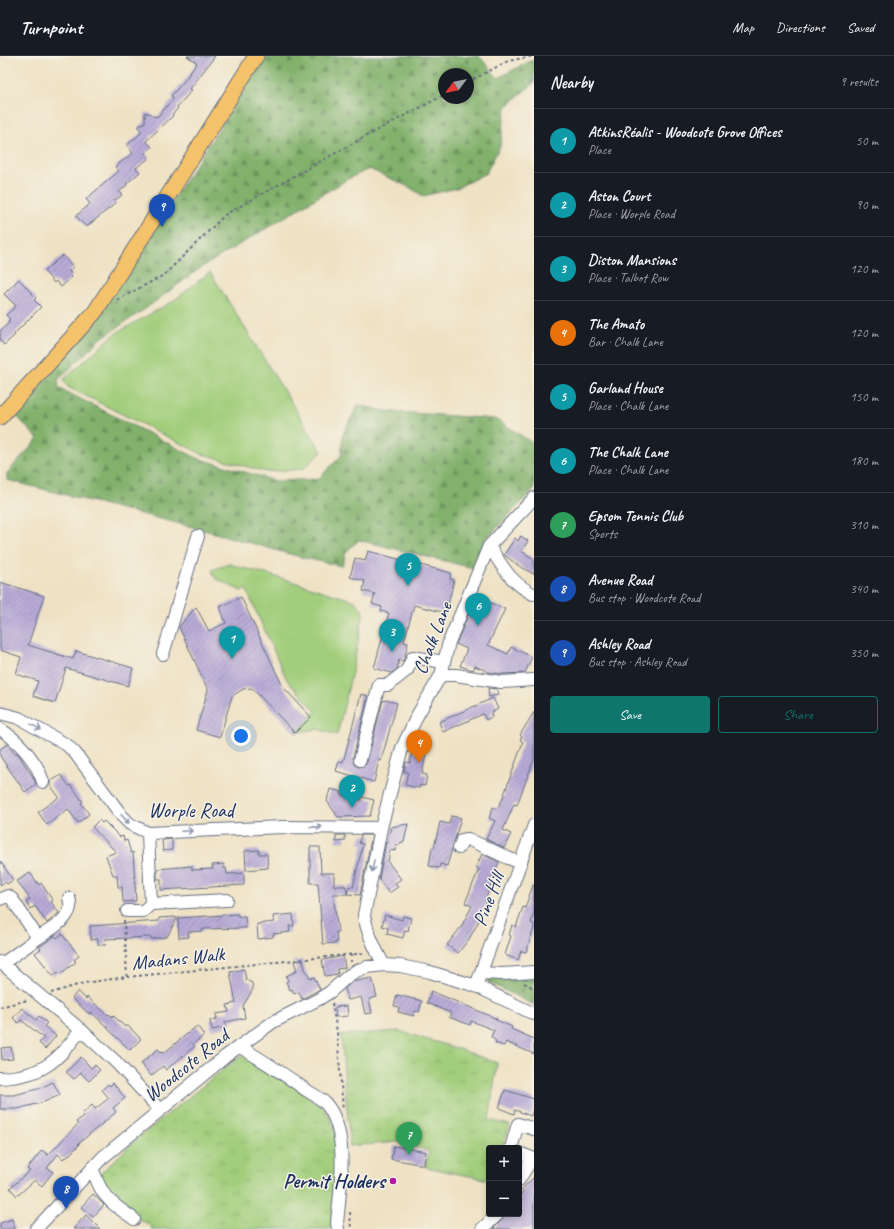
<!DOCTYPE html>
<html lang="en">
<head>
<meta charset="utf-8">
<style>
	:root { --surface:#171b24; --page:#20242c; --text:#f1f3f6; --muted:#9ea1a6; --line:#363941; --accent:#0f766e }
	body { margin:0; font-family:Caveat,sans-serif; background:var(--page); color:var(--text) }
	.controls { position:absolute; right:12px; bottom:12px; display:grid; overflow:hidden; border-radius:4px; box-shadow:0 2px 6px #0003 }
	.controls button { width:36px; height:36px; display:grid; place-items:center; padding:0; border:0; border-bottom:1px solid var(--line); background:var(--surface); color:var(--text); font:20px sans-serif }
	.compass { position:absolute; left:438px; top:12px; width:36px; height:36px; border-radius:50%; background:var(--surface); box-shadow:0 2px 6px #0003; rotate:238deg }
	.you { position:absolute; left:241px; top:680px; width:14px; height:14px; margin:-10px; border:3px solid #fff; border-radius:50%; background:#1a73e8; box-shadow:0 0 0 6px #1a73e833 }
	.badge { display:grid; place-items:center; width:26px; height:26px; border-radius:50%; background:var(--accent); color:#fff; font-size:13px; font-weight:700 }
	.pin { position:absolute; translate:-50% -33px; filter:drop-shadow(0 1px 2px #0008) }
	.pin::after { content:''; position:absolute; top:21px; width:14px; height:12px; background:inherit; clip-path:polygon(0 0,100% 0,50% 100%) }
	.list { margin:0; padding:0; list-style:none }
	h2 { display:flex; justify-content:space-between; align-items:center; height:52px; margin:0; padding:0 16px; font-size:17px }
	h2 small { font-size:13px; font-weight:400; color:var(--muted) }
	.list li { display:grid; grid-template-columns:26px 1fr auto; gap:12px; align-items:center; box-sizing:border-box; height:64px; padding:0 16px; border-top:1px solid var(--line) }
	.list b { display:block; font-size:15px; white-space:nowrap }
	.list p { margin:0; font-size:13px; white-space:nowrap; color:var(--muted) }
	.list em { font-size:13px; font-style:normal; color:var(--muted) }
	.actions { display:flex; gap:8px; padding:12px 16px }
	.actions a { flex:1; padding:9px 0; border:1px solid var(--accent); border-radius:4px; text-align:center; font-size:14px; color:var(--accent) }
	.actions .main { background:var(--accent); color:#fff }
	.map { position:relative; flex:none; width:534px; height:1173px; overflow:hidden }
	header { display:flex; align-items:center; gap:24px; box-sizing:border-box; height:56px; padding:0 20px; background:var(--surface); border-bottom:1px solid var(--line) }
	header strong { font-size:19px }
	nav { display:flex; gap:22px; margin-inline-start:auto; font-size:14px }
	main { display:flex }
	aside { flex:1; background:var(--surface) }
	.map>svg:first-child { display:block }
</style>
</head>
<body>
<header>
<strong>Turnpoint</strong>
<nav><a>Map</a><a>Directions</a><a>Saved</a></nav>
</header>
<main>
<div class="map">
<svg width="534" height="1173" viewBox="0 0 534 1173">
	<defs>
		<pattern id="forest-firs" width="22" height="20" patternUnits="userSpaceOnUse"><rect width="22" height="20" fill="#81b16b"/><path d="M5 1l3.5 6h-7zM16 11l3.5 6h-7z" fill="#69905b"/></pattern>
		<pattern id="park-tufts" width="24" height="20" patternUnits="userSpaceOnUse"><rect width="24" height="20" fill="#a2ce7b"/><path d="M3 7l-1-3M5 7V3M7 7l1-3M15 17l-1-3M17 17v-4M19 17l1-3" fill="none" stroke="#8bb16d"/></pattern>
		<pattern id="building-hatch" width="6" height="6" patternUnits="userSpaceOnUse"><rect width="6" height="6" fill="#b8abd7"/><path d="M-1 1l2-2M0 6l6-6M5 7l2-2" fill="none" stroke="#958cb2"/></pattern>
	</defs>
	<rect width="100%" height="100%" fill="#f7f3e8"/>
	<filter id="ink" filterUnits="userSpaceOnUse"><feTurbulence type="fractalNoise" baseFrequency=".025" numOctaves="2"/><feDisplacementMap in="SourceGraphic" scale="8" xChannelSelector="R" yChannelSelector="G"/><feConvolveMatrix kernelMatrix="1 2 1 2 8 2 1 2 1" color-interpolation-filters="sRGB"/></filter>
	<filter id="wash" filterUnits="userSpaceOnUse"><feTurbulence type="fractalNoise" baseFrequency=".012" numOctaves="4" result="noise"/><feDisplacementMap in="SourceGraphic" scale="16" xChannelSelector="R" yChannelSelector="G"/><feGaussianBlur stdDeviation="0.9" result="paint"/><feColorMatrix in="noise" values="0 0 0 0 0 0 0 0 0 0 0 0 0 0 0 0 0 1.4 0 .05"/><feComposite in="paint" operator="in"/></filter>
	<g filter="url(#wash)">
		<rect width="100%" height="100%" fill="#efe2c4"/>
		<path fill="#a2ce7b" stroke="#5e7e6c" d="M 210,216 L 322,396 L 303,413 L 266,416 L 202,398 L 68,331 L 63,324 L 116,277 L 172,246 Z
			M 229,508 L 284,523 L 355,545 L 362,553 L 363,560 L 353,612 L 337,679 L 317,673 L 295,677 L 316,655 L 287,624 L 246,533 L 241,535 L 215,522 L 212,514 Z"/>
		<path fill="url(#forest-firs)" stroke="#4e7064" fill-rule="evenodd" d="M 266,0 L 479,0 L 498,22 L 532,4 L 534,7 L 534,27 L 506,51 L 500,90 L 486,117 L 457,132 L 423,140 L 409,131 L 369,113 L 348,123 L 202,211 L 145,253 L 100,283 L 58,324 L 59,332 L 197,402 L 276,425 L 318,423 L 341,400 L 343,378 L 358,349 L 385,355 L 496,363 L 534,388 L 534,433 L 485,484 L 481,514 L 359,484 L 346,496 L 342,510 L 304,502 L 204,474 L 7,424 L 7,417 L 38,383 L 11,354 L 113,236 ZM 444,18 L 468,18 L 468,42 L 444,42 Z
			M 489,918 L 534,921 L 534,949 L 488,926 Z"/>
		<path fill="url(#park-tufts)" stroke="#5e7e6c" d="M 399,975 L 462,994 L 497,1007 L 489,1064 L 510,1069 L 502,1092 L 489,1092 L 489,1124 L 425,1111 L 429,1095 L 398,1086 L 350,1090 L 341,979 Z
			M 247,999 C 267,1012 320,1042 330,1061 C 343,1088 335,1139 333,1168 L 329,1173 L 151,1173 L 152,1171 C 129,1156 110,1145 101,1117 L 139,1081 L 238,1002 Z"/>
		<g id="blocks">
			<path fill="url(#building-hatch)" d="M 187,0 L 215,0 L 190,33 L 192,34 L 177,51 L 178,52 L 172,59 L 173,60 L 146,85 L 152,91 L 145,97 L 149,102 L 136,112 L 140,116 L 126,128 L 127,129 L 119,136 L 122,139 L 114,145 L 116,147 L 86,171 L 76,160 L 90,148 L 86,143 L 119,115 L 115,111 L 133,97 L 127,89 L 142,76 L 138,71 L 145,66 L 145,56 L 151,58 L 154,61 L 156,60 L 157,61 L 174,42 L 171,40 L 184,25 L 197,7 Z
				M 63,199 L 73,211 L 69,215 L 72,219 L 70,221 L 71,222 L 61,231 L 56,225 L 54,227 L 44,215 Z
				M 19,223 L 36,242 L 34,244 L 41,251 L 14,278 L 15,279 L 4,289 L 0,284 L 0,275 L 10,266 L 8,265 L 10,263 L 6,259 L 16,250 L 4,238 Z
				M 521,480 L 528,485 L 521,495 L 534,503 L 534,518 L 522,512 L 504,499 L 515,482 L 518,485 Z
				M 368,495 L 451,517 L 450,523 L 454,524 L 446,557 L 414,549 L 404,586 L 408,587 L 404,603 L 403,605 L 399,604 L 397,613 L 392,617 L 374,612 L 389,557 L 381,555 L 382,551 L 372,548 L 375,538 L 363,535 L 365,525 L 350,521 L 355,502 L 365,505 Z
				M 0,526 L 44,540 L 28,589 L 73,603 L 76,595 L 133,612 L 128,630 L 66,612 L 55,647 L 33,640 L 38,625 L 16,618 L 21,601 L 0,594 Z
				M 241,541 L 283,631 L 311,661 L 295,677 L 252,632 L 243,633 L 232,640 L 220,681 L 196,674 L 208,634 L 179,571 L 196,551 L 209,575 L 226,567 L 220,551 Z
				M 476,541 L 505,553 L 488,589 L 508,598 L 511,591 L 532,601 L 525,617 L 501,618 L 489,616 L 475,610 L 473,614 L 460,610 L 467,593 L 456,588 Z
				M 488,632 L 497,633 L 498,639 L 489,641 Z
				M 361,638 L 368,640 L 353,702 L 355,709 L 359,711 L 365,709 L 367,706 L 383,644 L 385,645 L 385,644 L 397,647 L 381,705 L 379,704 L 374,726 L 336,715 L 339,705 L 343,706 Z
				M 493,642 L 498,653 L 491,657 L 492,661 L 486,664 L 483,658 L 443,676 L 439,666 Z
				M 534,656 L 534,703 L 517,749 L 514,748 L 503,774 L 511,778 L 504,792 L 486,783 L 495,765 L 489,762 L 493,751 L 497,753 L 502,744 L 523,686 L 520,684 L 522,681 L 520,679 Z
				M 7,688 L 15,698 L 17,697 L 20,701 L 33,721 L 36,728 L 25,736 L 0,700 L 0,693 Z
				M 412,696 L 426,699 L 422,718 L 427,719 L 425,730 L 420,729 L 419,732 L 405,729 L 408,716 L 404,716 L 406,706 L 410,707 Z
				M 61,719 L 69,730 L 71,729 L 83,746 L 81,747 L 89,758 L 78,767 L 68,753 L 47,769 L 38,756 L 59,741 L 50,729 L 50,726 Z
				M 330,733 L 342,736 L 341,739 L 361,744 L 362,741 L 374,744 L 370,760 L 338,761 L 327,745 Z
				M 451,760 L 461,762 L 447,810 L 440,808 L 439,812 L 429,810 L 432,792 L 434,792 L 440,766 L 449,768 Z
				M 99,764 L 102,767 L 104,765 L 120,781 L 123,780 L 124,785 L 127,784 L 131,797 L 133,796 L 136,845 L 123,846 L 122,831 L 118,831 L 117,819 L 113,819 L 106,800 L 116,796 L 92,771 Z
				M 408,768 L 404,786 L 401,786 L 400,789 L 396,788 L 395,795 L 390,794 L 388,806 L 401,823 L 395,827 L 398,831 L 389,837 L 379,823 L 386,786 L 387,787 L 391,771 Z
				M 336,779 L 345,779 L 345,785 L 336,786 Z
				M 361,779 L 372,779 L 360,839 L 347,838 L 349,830 L 353,831 L 363,788 L 359,787 Z
				M 172,783 L 172,794 L 163,795 L 162,784 Z
				M 310,791 L 320,791 L 321,817 L 334,817 L 334,830 L 346,830 L 347,838 L 333,838 L 338,876 L 336,876 L 337,887 L 323,888 L 318,827 L 310,827 Z
				M 259,794 L 259,798 L 267,798 L 268,812 L 246,814 L 245,795 Z
				M 482,798 L 499,806 L 490,826 L 492,826 L 485,845 L 487,845 L 480,863 L 469,883 L 458,897 L 447,889 L 461,871 L 472,850 L 465,847 L 479,813 L 476,811 Z
				M 0,805 L 13,824 L 7,828 L 5,826 L 0,829 Z
				M 224,808 L 224,812 L 226,812 L 227,818 L 244,817 L 244,829 L 161,834 L 161,823 L 157,823 L 157,813 L 192,810 L 192,814 L 213,813 L 212,809 Z
				M 30,817 L 39,829 L 41,827 L 53,845 L 51,846 L 59,857 L 47,867 L 35,850 L 30,853 L 26,846 L 30,843 L 17,825 Z
				M 533,829 L 534,829 L 534,856 L 531,867 L 534,868 L 534,872 L 526,896 L 521,895 L 518,904 L 505,899 L 511,880 L 509,879 L 512,869 L 516,871 L 523,851 L 525,852 Z
				M 238,858 L 238,861 L 245,860 L 246,872 L 203,873 L 203,875 L 188,876 L 189,881 L 179,882 L 178,862 Z
				M 293,858 L 294,870 L 289,870 L 290,876 L 273,878 L 273,881 L 258,883 L 257,868 L 274,866 L 273,860 Z
				M 385,859 L 402,864 L 403,860 L 411,862 L 408,875 L 405,874 L 403,882 L 387,878 L 388,872 L 382,870 Z
				M 174,861 L 177,862 L 167,881 L 151,883 L 151,881 L 105,883 L 106,889 L 98,889 L 98,883 L 91,884 L 90,870 L 159,865 L 159,862 Z
				M 62,878 L 79,900 L 74,904 L 76,906 L 60,918 L 58,916 L 53,920 L 35,897 L 41,893 L 39,891 L 55,880 L 57,882 Z
				M 343,900 L 345,912 L 337,913 L 338,918 L 325,920 L 322,904 Z
				M 303,904 L 305,913 L 310,923 L 314,921 L 320,933 L 302,943 L 299,936 L 294,938 L 292,933 L 290,934 L 286,926 L 288,925 L 286,920 L 297,915 L 294,905 Z
				M 244,913 L 246,924 L 252,927 L 253,933 L 243,950 L 245,962 L 225,966 L 226,971 L 212,974 L 210,964 L 217,963 L 216,958 L 229,956 L 227,949 L 236,947 L 230,916 Z
				M 372,922 L 377,941 L 369,943 L 372,957 L 365,958 L 361,941 L 348,944 L 345,932 L 352,926 Z
				M 78,935 L 86,943 L 87,941 L 108,959 L 109,958 L 112,961 L 113,959 L 125,971 L 127,969 L 141,983 L 130,994 L 108,973 L 108,972 L 91,956 L 89,958 L 72,942 Z
				M 431,935 L 488,959 L 497,963 L 496,964 L 512,971 L 511,973 L 534,983 L 534,998 L 506,986 L 504,990 L 495,987 L 496,985 L 491,981 L 494,974 L 471,965 L 470,969 L 449,961 L 451,957 L 427,947 Z
				M 397,939 L 422,945 L 419,956 L 415,955 L 414,960 L 398,956 L 399,951 L 394,950 Z
				M 347,950 L 348,960 L 336,961 L 335,951 Z
				M 22,952 L 36,964 L 39,960 L 47,967 L 44,970 L 56,980 L 45,993 L 39,987 L 44,982 L 21,964 L 18,967 L 13,962 Z
				M 197,970 L 204,979 L 193,988 L 195,990 L 166,1014 L 163,1010 L 151,1020 L 141,1007 L 158,993 L 162,997 L 165,996 Z
				M 11,991 L 13,1003 L 2,1004 L 1,992 Z
				M 81,1001 L 91,1012 L 95,1009 L 100,1014 L 89,1025 L 81,1017 L 74,1023 L 66,1016 Z
				M 53,1026 L 60,1039 L 44,1046 L 17,1053 L 0,1053 L 0,1039 L 14,1039 L 38,1033 Z
				M 113,1027 L 125,1042 L 113,1052 L 116,1056 L 78,1088 L 79,1089 L 66,1102 L 65,1101 L 63,1103 L 58,1098 L 47,1112 L 53,1116 L 42,1130 L 35,1124 L 17,1140 L 10,1132 L 30,1115 L 27,1113 L 42,1094 L 48,1099 L 78,1068 L 76,1066 L 84,1060 L 82,1058 L 92,1049 L 95,1053 L 109,1042 L 102,1034 L 108,1028 L 110,1030 Z
				M 505,1034 L 534,1043 L 534,1050 L 531,1060 L 515,1054 L 514,1058 L 499,1052 Z
				M 394,1090 L 426,1096 L 424,1109 L 391,1103 Z
				M 534,1121 L 534,1173 L 493,1173 L 503,1163 L 505,1158 L 519,1158 L 519,1140 L 523,1136 L 521,1134 Z
				M 93,1138 L 104,1149 L 93,1161 L 81,1151 Z
				M 86,1159 L 100,1173 L 73,1173 Z
				M 12,1163 L 15,1173 L 0,1173 L 0,1167 Z"/>
		</g>
	</g>
	<g filter="url(#ink)">
		<use href="#blocks" fill-opacity="0" stroke="#656e82" stroke-width="1"/>
		<g fill="none" stroke-linecap="round" stroke-linejoin="round">
			<g stroke="#656e82" stroke-width="14">
				<path id="minor" d="M 489,490 C 503,511 510,526 533,538
					M 163,598 L 198,480
					M 441,619 L 456,619 L 501,626 L 534,624
					M 0,657 L 19,662 L 33,670 L 67,689 L 75,697 L 122,760 L 130,768 L 148,777 L 282,771 L 381,772
					M 0,673 C 18,684 37,705 43,726
					M 360,704 L 379,629 L 388,629 L 407,614 L 413,601 L 444,606
					M 148,777 L 151,848
					M 459,792 L 462,784 L 468,783 L 508,802 L 521,807
					M 0,843 L 8,840 L 12,843 L 38,882 L 2,908
					M 127,855 L 143,855 L 151,848 L 227,844
					M 38,882 C 51,873 76,861 69,842
					M 0,906 L 81,974 L 116,1006 L 160,1054
					M 384,909 C 375,893 367,877 364,859 L 381,772 L 402,692 L 418,658 L 441,619 L 449,586 L 489,490 L 534,442
					M 481,917 L 502,918 L 534,916
					M 476,930 L 534,769
					M 239,990 C 262,1004 284,1018 306,1034 C 312,1038 321,1042 326,1048 C 350,1076 340,1134 337,1167 L 338,1173
					M 0,1022 C 43,1020 56,1006 81,974
					M 511,1092 L 518,1068 L 534,1073
					M 519,1097 L 532,1102
					M 92,1112 C 95,1119 97,1126 101,1133 C 108,1146 122,1154 134,1163
					M 519,1124 L 528,1109
					M 36,1173 L 102,1102 L 226,1000 L 273,966 L 319,943 L 330,936 L 348,920 L 356,915 L 367,911 L 384,909 L 400,910 L 430,916 L 476,930 L 534,958
					M 482,1173 L 498,1158"/>
			</g>
			<g stroke="#656e82" stroke-width="17">
				<path id="major" d="M 0,361 L 95,256 L 256,0"/>
			</g>
			<path stroke="#656e82" stroke-width="2" stroke-dasharray="3 3" stroke-linecap="butt" d="M 468,26 L 508,5 L 534,0
				M 117,244 L 164,219 L 226,158 L 366,80 L 444,39
				M 124,864 L 127,921
				M 351,898 L 351,906
				M 524,927 L 534,932
				M 51,937 L 84,927 L 127,921 L 366,897
				M 332,947 L 337,976 L 343,1054
				M 0,951 L 28,944
				M 350,1156 L 351,1173"/>
			<use href="#minor" stroke="#fff" stroke-width="12"/>
			<use href="#major" stroke="#f3c26a" stroke-width="15"/>
		</g>
		<defs><path id="oneway-shaft" d="M-6 0H5M1.5-3L5.5 0L1.5 3" fill="none" stroke-width="1.6" stroke-linecap="round" stroke-linejoin="round"/></defs>
		<g stroke="#8d97ae">
			<use href="#oneway-shaft" transform="translate(36 671) rotate(29)"/>
			<use href="#oneway-shaft" transform="translate(125 763) rotate(48)"/>
			<use href="#oneway-shaft" transform="translate(316 771) rotate(1)"/>
			<use href="#oneway-shaft" transform="translate(187 775) rotate(-3)"/>
			<use href="#oneway-shaft" transform="translate(373 810) rotate(102)"/>
		</g>
	</g>
	<circle fill="#b5179e" stroke="#f7f3e8" stroke-width="1.5" cx="393" cy="1125" r="4"/>
	<g text-anchor="middle" stroke-width="3" stroke-linejoin="round" paint-order="stroke">
		<g font-size="20" fill="#1b2f5e" stroke="#f7f3e8">
			<text transform="translate(432 582) rotate(-69)" y="7">Chalk Lane</text>
			<text x="191" y="761">Worple Road</text>
			<text transform="translate(488 843) rotate(-70)" y="7">Pine Hill</text>
			<text transform="translate(178 902) rotate(-6)" y="7">Madans Walk</text>
			<text transform="translate(186 1009) rotate(-39)" y="7">Woodcote Road</text>
		</g>
		<g font-size="20" font-weight="bold" fill="#1b2f5e" stroke="#f7f3e8" text-anchor="end">
			<text x="385" y="1132">Permit Holders</text>
		</g>
	</g>
</svg>
<div class="controls">
<button>+</button>
<button>−</button>
</div>
<svg class="compass" viewBox="-18 -18 36 36"><path d="M0-13l5 13h-10z" fill="#e53935"/><path d="M0 13l5-13h-10z" fill="#9ea1a6"/></svg>
<div class="you"></div>
<div class="pin badge" style="left:232px;top:603px;background:#0f9aa8">1</div>
<div class="pin badge" style="left:352px;top:752px;background:#0f9aa8">2</div>
<div class="pin badge" style="left:392px;top:596px;background:#0f9aa8">3</div>
<div class="pin badge" style="left:419px;top:707px;background:#e8710a">4</div>
<div class="pin badge" style="left:408px;top:530px;background:#0f9aa8">5</div>
<div class="pin badge" style="left:478px;top:570px;background:#0f9aa8">6</div>
<div class="pin badge" style="left:409px;top:1099px;background:#2e9e5b">7</div>
<div class="pin badge" style="left:66px;top:1153px;background:#1a4fb4">8</div>
<div class="pin badge" style="left:162px;top:171px;background:#1a4fb4">9</div>
</div>
<aside>
<h2>Nearby<small>9 results</small></h2>
<ul class="list">
<li><span class="badge" style="background:#0f9aa8">1</span><div><b>AtkinsRéalis - Woodcote Grove Offices</b><p>Place</p></div><em>50 m</em></li>
<li><span class="badge" style="background:#0f9aa8">2</span><div><b>Aston Court</b><p>Place · Worple Road</p></div><em>90 m</em></li>
<li><span class="badge" style="background:#0f9aa8">3</span><div><b>Diston Mansions</b><p>Place · Talbot Row</p></div><em>120 m</em></li>
<li><span class="badge" style="background:#e8710a">4</span><div><b>The Amato</b><p>Bar · Chalk Lane</p></div><em>120 m</em></li>
<li><span class="badge" style="background:#0f9aa8">5</span><div><b>Garland House</b><p>Place · Chalk Lane</p></div><em>150 m</em></li>
<li><span class="badge" style="background:#0f9aa8">6</span><div><b>The Chalk Lane</b><p>Place · Chalk Lane</p></div><em>180 m</em></li>
<li><span class="badge" style="background:#2e9e5b">7</span><div><b>Epsom Tennis Club</b><p>Sports</p></div><em>310 m</em></li>
<li><span class="badge" style="background:#1a4fb4">8</span><div><b>Avenue Road</b><p>Bus stop · Woodcote Road</p></div><em>340 m</em></li>
<li><span class="badge" style="background:#1a4fb4">9</span><div><b>Ashley Road</b><p>Bus stop · Ashley Road</p></div><em>350 m</em></li>
</ul>
<div class="actions"><a class="main">Save</a><a>Share</a></div>
</aside>
</main>
</body>
</html>
